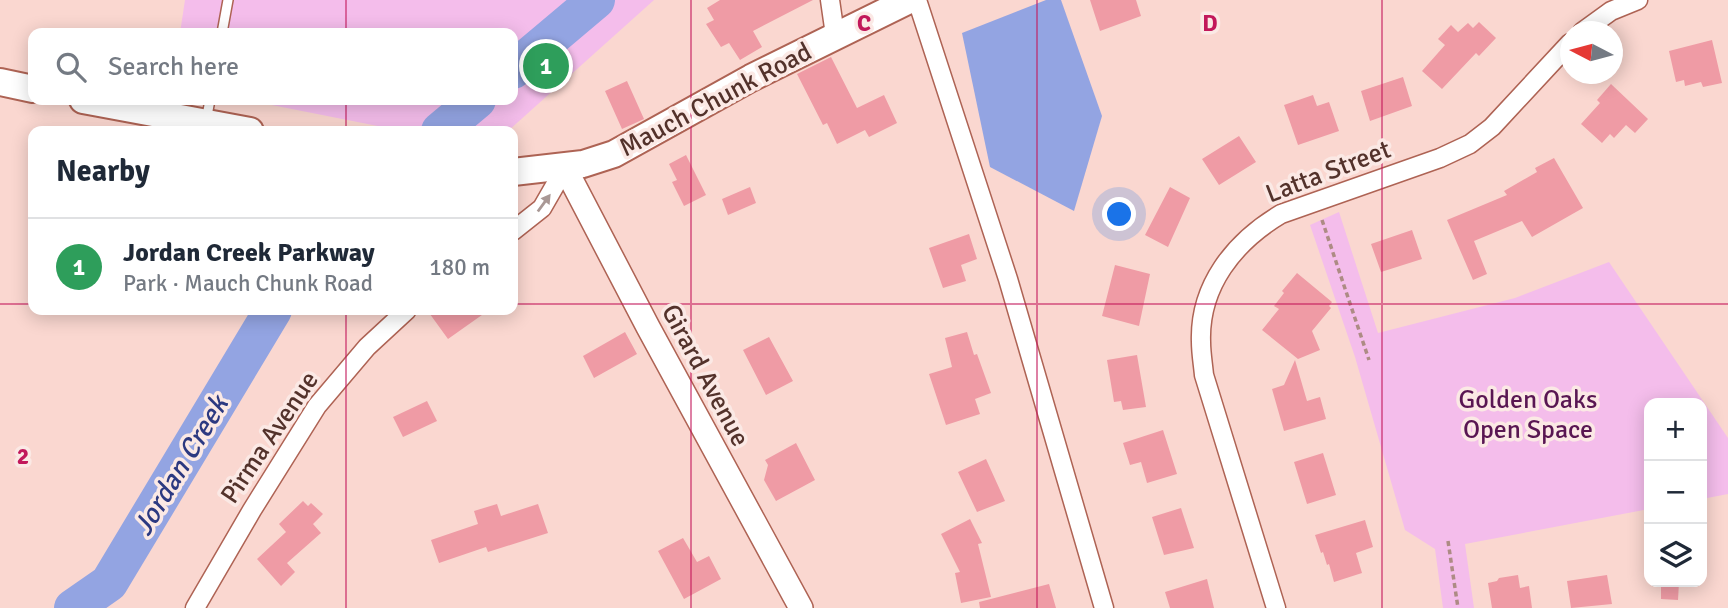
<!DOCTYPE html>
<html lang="en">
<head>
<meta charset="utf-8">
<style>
	:root { --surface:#fff; --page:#f2f2f3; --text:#1f2937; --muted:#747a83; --line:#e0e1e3; --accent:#236b78 }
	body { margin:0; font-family:Signika,sans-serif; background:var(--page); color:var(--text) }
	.controls { position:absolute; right:21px; bottom:21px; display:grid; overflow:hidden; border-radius:14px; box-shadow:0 4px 18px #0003 }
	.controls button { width:63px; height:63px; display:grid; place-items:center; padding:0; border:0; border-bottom:2px solid var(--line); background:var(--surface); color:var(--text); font:35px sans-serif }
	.compass { position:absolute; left:1560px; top:21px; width:63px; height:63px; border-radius:50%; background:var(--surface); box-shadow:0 4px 18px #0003; rotate:276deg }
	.you { position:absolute; left:1120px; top:215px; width:24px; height:24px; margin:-18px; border:5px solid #fff; border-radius:50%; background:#1a73e8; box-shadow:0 0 0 10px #1a73e833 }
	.badge { display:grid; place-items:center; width:46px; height:46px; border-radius:50%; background:var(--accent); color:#fff; font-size:23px; font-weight:700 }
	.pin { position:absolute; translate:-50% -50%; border:4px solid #fff; box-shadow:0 2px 7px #0006 }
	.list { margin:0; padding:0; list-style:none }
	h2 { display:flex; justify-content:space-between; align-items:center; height:91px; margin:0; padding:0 28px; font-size:30px }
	h2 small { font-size:23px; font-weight:400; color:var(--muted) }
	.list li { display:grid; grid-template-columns:46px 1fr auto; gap:21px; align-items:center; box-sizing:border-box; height:98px; padding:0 28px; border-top:2px solid var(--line) }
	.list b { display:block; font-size:26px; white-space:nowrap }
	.list p { margin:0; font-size:23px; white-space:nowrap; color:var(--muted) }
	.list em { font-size:23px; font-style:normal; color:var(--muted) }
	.icon { flex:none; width:38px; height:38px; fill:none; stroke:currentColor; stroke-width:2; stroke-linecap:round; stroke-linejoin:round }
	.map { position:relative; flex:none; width:1728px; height:608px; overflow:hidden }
	.search { position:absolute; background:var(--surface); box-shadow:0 4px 18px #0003; left:28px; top:28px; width:490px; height:77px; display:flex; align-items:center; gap:18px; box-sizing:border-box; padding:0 24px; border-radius:14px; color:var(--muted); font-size:26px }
	.panel { position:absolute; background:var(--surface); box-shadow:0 4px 18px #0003; left:28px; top:126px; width:490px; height:189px; border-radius:14px }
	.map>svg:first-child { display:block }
</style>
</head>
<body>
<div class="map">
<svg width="1728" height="608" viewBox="0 0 1728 608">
	<rect width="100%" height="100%" fill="#fad7d0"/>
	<path fill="#f4bdeb" d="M 185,0 L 654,0 L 508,131 L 403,131 L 246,100 L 513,100 L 513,33 L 180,33 Z
		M 1339,212 L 1378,333 L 1515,298 L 1609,262 L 1728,438 L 1728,494 L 1702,499 L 1702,403 L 1649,403 L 1649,509 L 1465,544 L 1474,608 L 1443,608 L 1435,549 L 1405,530 L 1355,357 L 1310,225 Z"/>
	<path fill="#93a4e2" d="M 1046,0 L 1061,0 L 1102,116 L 1074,211 L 990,167 L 962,33 Z"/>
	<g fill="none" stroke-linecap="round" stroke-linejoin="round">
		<path stroke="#93a4e2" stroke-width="38" d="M 513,70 L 596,0
			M 440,131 L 477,100
			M 73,608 L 109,583 L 273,310"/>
	</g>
	<path fill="#ef9ba5" d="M 720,0 L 813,0 L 753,31 L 762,47 L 740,60 L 729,43 L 721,47 L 706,24 L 714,20 L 707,8 Z
		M 1090,0 L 1136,0 L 1141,16 L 1100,31 Z
		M 1479,22 L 1496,38 L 1479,56 L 1476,53 L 1442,89 L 1422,71 L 1445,45 L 1438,39 L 1451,25 L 1458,32 L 1468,23 L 1473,28 Z
		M 1712,40 L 1722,83 L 1703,87 L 1701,82 L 1685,86 L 1684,80 L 1676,82 L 1669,51 Z
		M 831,57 L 857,108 L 884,95 L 897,123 L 869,137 L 865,130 L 837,144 L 827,123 L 823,125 L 797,74 Z
		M 1403,77 L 1412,106 L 1370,121 L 1361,91 Z
		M 627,81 L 644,119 L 622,129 L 605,91 Z
		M 1611,84 L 1648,119 L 1635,133 L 1626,125 L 1614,138 L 1610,134 L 1602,143 L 1581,124 L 1600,103 L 1597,100 Z
		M 1313,95 L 1317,106 L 1329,102 L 1339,131 L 1298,145 L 1284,105 Z
		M 1239,136 L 1256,162 L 1219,185 L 1202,159 Z
		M 686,155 L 706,195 L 684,206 L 672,182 L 677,180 L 669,164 Z
		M 1554,158 L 1583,208 L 1532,237 L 1522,221 L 1474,241 L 1487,274 L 1473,280 L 1447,220 L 1507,195 L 1504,191 L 1537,172 L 1535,168 Z
		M 750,187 L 756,203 L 728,215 L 722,199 Z
		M 1170,187 L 1190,198 L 1168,247 L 1145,235 Z
		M 1412,230 L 1422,259 L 1381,272 L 1371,244 Z
		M 969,234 L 977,259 L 961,265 L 966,281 L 943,288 L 929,248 Z
		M 1115,265 L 1150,274 L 1139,326 L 1102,316 Z
		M 1297,273 L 1332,302 L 1329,306 L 1331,308 L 1312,331 L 1320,350 L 1298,359 L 1262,330 L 1279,309 L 1274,306 L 1284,293 L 1282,291 Z
		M 427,310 L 489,310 L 448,339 Z
		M 625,332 L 637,354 L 594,378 L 583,356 Z
		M 967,332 L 974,355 L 977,354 L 991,393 L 975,399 L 980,414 L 946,425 L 929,374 L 952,367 L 945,338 Z
		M 769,337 L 793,381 L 766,395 L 743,350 Z
		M 1137,355 L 1146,407 L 1123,410 L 1121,401 L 1114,402 L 1107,360 Z
		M 1295,360 L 1307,401 L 1320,397 L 1326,419 L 1284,431 L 1272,389 L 1284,385 Z
		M 427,401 L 437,421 L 403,437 L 393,417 Z
		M 1163,430 L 1177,474 L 1147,483 L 1141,462 L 1130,465 L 1123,443 Z
		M 796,443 L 815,480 L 776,501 L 764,480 L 768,465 L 765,460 Z
		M 1323,453 L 1336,495 L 1307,504 L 1294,462 Z
		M 986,459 L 1005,501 L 977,512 L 958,472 Z
		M 303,501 L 308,506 L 311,503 L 323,514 L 313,524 L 321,533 L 287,563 L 295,572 L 281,586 L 257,559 L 286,532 L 279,524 Z
		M 497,504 L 501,516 L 538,504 L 548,533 L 488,552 L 486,547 L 439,563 L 431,540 L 478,524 L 474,511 Z
		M 1181,508 L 1194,548 L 1164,555 L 1152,517 Z
		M 970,519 L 982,543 L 978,544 L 991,597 L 961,603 L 955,573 L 960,572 L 941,534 Z
		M 1365,520 L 1373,547 L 1356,553 L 1362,573 L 1334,582 L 1329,564 L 1327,565 L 1323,552 L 1321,553 L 1315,535 Z
		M 683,538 L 697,562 L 709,556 L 721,579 L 684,599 L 658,551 Z
		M 1518,575 L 1520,588 L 1529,586 L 1532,608 L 1492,608 L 1488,583 L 1497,581 L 1499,578 Z
		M 1607,575 L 1612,604 L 1571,608 L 1567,581 Z
		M 1207,579 L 1214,608 L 1170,608 L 1165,592 Z
		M 1661,582 L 1679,582 L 1678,600 L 1661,599 Z
		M 1049,584 L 1056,608 L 980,608 L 979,602 Z"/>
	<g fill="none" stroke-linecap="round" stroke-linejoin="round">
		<g stroke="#ae6354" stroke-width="12">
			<path id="service" d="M 222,33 L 228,0
				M 206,121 L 210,100"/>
		</g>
		<g stroke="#ae6354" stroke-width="21">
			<path id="minor" d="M 830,0 L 835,35
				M 917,0 L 1008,279 L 1104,608
				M 1582,32 L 1611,11 L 1638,0
				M 513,231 L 542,208 L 565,168
				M 195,608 L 252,510 L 317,406 L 367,347 L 407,310
				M 1276,608 L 1204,375 C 1203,364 1201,353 1201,342 C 1199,286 1234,242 1281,214 L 1440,158 L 1470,144 L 1492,127 L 1570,43"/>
		</g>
		<g stroke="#ae6354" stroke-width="26">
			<path id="tertiary" d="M 565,168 L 648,327 L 801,608"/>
		</g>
		<g stroke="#ae6354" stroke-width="30">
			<path id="secondary" d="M 0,82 L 33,89
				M 83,100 L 250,131
				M 513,172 L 583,164 L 614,154 L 751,78 L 909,0"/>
		</g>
		<path stroke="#ad8b84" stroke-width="3.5" stroke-dasharray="5 3.5" stroke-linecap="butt" d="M 1322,220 L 1369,360
			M 1448,541 L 1458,608"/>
		<use href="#service" stroke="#fff" stroke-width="9"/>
		<use href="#minor" stroke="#fff" stroke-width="18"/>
		<use href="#tertiary" stroke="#fff" stroke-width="23"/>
		<use href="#secondary" stroke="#fff" stroke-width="26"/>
	</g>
	<defs><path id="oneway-solid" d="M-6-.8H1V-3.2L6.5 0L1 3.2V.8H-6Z" transform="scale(1.75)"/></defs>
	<use fill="#a99895" href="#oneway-solid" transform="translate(544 203) rotate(-54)"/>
	<path fill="none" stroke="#c2185b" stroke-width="2" stroke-opacity="0.55" d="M 346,0 L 346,33M 691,0 L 691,608M 1037,0 L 1037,608M 1382,0 L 1382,608M 346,100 L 346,131M 0,304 L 33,304M 513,304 L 1728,304M 346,310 L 346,608"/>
	<g text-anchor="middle" stroke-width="7" stroke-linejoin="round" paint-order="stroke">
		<g font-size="26" fill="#53322b" stroke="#fbe9e5">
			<text transform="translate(715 99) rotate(-28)" y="9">Mauch Chunk Road</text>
			<text transform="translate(1328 171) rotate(-21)" y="9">Latta Street</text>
			<text transform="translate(706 375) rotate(62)" y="9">Girard Avenue</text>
			<text transform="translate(269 437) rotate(-56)" y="9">Pirma Avenue</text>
		</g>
		<g font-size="26" fill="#591652" stroke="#fbe9e5">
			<text x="1528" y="408">Golden Oaks<tspan x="1528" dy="30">Open Space</tspan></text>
		</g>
		<g font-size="28" font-style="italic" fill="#2c3981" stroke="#fbe9e5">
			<text transform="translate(180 465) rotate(-59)" y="10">Jordan Creek</text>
		</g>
	</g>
	<g font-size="23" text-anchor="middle" font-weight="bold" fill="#c2185b" stroke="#fbe9e5" stroke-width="7" stroke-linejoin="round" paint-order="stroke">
		<text x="864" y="31">C</text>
		<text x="1210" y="31">D</text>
		<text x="23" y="464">2</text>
	</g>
</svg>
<div class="controls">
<button>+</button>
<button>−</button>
<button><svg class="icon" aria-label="layers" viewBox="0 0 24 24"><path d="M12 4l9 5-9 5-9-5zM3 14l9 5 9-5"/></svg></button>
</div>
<svg class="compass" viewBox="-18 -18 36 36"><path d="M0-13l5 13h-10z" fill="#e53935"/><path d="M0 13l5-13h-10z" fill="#747a83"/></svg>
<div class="you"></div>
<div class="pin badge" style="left:546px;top:66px;background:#2e9e5b">1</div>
<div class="search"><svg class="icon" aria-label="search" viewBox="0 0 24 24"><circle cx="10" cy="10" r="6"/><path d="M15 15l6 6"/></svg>Search here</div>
<section class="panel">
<h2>Nearby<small></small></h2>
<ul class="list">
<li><span class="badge" style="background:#2e9e5b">1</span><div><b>Jordan Creek Parkway</b><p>Park · Mauch Chunk Road</p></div><em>180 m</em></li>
</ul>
</section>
</div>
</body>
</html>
